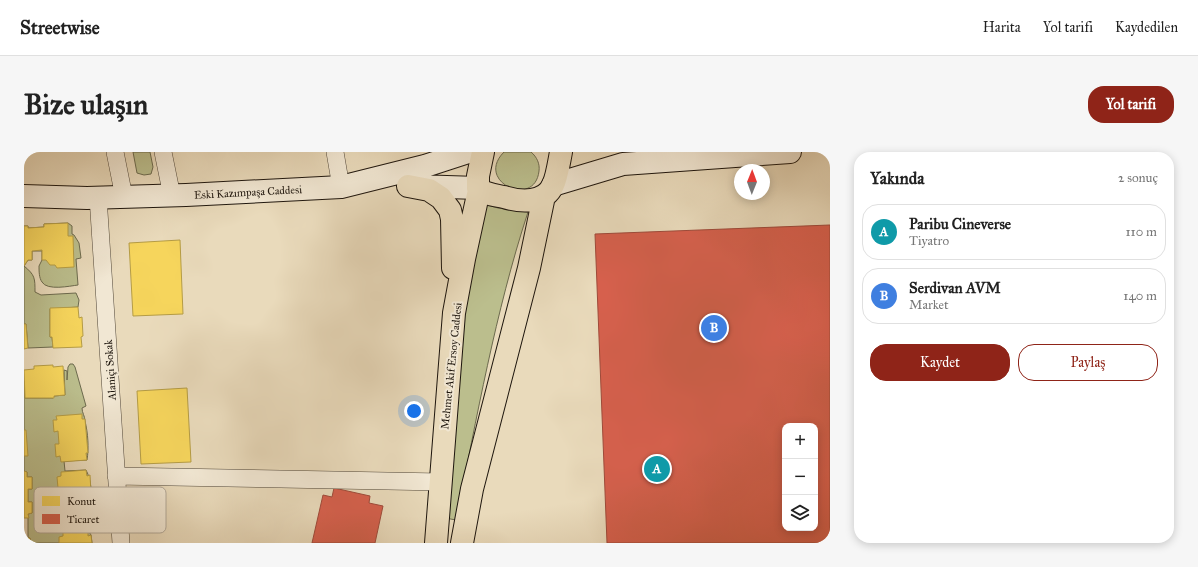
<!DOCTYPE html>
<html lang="tr">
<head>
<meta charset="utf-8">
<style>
	:root { --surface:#fff; --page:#f6f6f6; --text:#222; --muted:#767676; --line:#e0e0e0; --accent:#8f2418 }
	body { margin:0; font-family:"IM FELL Great Primer",serif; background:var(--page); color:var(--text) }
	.controls { position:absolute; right:12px; bottom:12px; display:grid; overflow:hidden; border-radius:8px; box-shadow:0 2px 10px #0003 }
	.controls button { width:36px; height:36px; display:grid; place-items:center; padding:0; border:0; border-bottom:1px solid var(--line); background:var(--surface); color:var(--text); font:20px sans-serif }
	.compass { position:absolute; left:710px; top:12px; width:36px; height:36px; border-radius:50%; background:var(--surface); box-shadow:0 2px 10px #0003; rotate:1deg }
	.you { position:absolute; left:390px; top:259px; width:14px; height:14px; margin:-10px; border:3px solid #fff; border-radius:50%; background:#1a73e8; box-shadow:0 0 0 6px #1a73e833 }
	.badge { display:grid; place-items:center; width:26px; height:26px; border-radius:50%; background:var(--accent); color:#fff; font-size:13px; font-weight:700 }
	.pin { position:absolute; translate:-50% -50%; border:2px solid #fff; box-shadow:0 1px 4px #0006 }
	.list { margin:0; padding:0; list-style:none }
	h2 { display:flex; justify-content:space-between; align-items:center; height:52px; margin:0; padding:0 16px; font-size:17px }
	h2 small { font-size:13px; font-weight:400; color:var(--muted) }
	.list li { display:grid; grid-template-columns:26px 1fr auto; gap:12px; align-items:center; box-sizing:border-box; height:56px; margin:0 8px 8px; padding:0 8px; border:1px solid var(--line); border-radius:16px }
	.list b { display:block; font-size:15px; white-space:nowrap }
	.list p { margin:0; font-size:13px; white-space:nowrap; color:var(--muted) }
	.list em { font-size:13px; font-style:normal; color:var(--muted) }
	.actions { display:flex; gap:8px; padding:12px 16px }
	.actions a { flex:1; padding:9px 0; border:1px solid var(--accent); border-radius:16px; text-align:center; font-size:14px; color:var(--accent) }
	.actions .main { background:var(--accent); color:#fff }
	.icon { flex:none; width:22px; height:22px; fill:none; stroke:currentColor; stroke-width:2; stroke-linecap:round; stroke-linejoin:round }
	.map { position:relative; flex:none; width:806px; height:391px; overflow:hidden; border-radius:16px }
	header { display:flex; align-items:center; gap:24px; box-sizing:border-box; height:56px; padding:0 20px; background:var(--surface); border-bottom:1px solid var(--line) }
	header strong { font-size:19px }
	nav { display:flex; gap:22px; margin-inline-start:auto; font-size:14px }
	.intro { display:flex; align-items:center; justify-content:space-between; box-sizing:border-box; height:96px; padding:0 24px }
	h1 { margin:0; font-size:28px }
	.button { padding:10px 18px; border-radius:16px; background:var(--accent); color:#fff; font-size:14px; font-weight:700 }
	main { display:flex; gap:24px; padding:0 24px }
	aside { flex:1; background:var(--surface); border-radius:16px; box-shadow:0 2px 10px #0003 }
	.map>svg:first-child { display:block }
</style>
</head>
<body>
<header>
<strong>Streetwise</strong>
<nav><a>Harita</a><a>Yol tarifi</a><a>Kaydedilen</a></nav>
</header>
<div class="intro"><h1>Bize ulaşın</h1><a class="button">Yol tarifi</a></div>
<main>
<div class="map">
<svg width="806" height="391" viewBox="0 0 806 391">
	<rect width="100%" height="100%" fill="#e9dabb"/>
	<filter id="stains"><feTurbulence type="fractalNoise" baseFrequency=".005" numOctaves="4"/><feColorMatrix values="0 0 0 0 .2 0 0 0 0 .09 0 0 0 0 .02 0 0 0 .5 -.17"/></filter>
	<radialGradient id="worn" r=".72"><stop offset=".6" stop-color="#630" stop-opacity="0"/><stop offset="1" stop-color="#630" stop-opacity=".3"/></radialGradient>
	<path fill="#bbbe8d" stroke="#6c6a4e" d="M 109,0 L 126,0 L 129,15 L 127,22 L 120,23 L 113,21 Z
		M 480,0 L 507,0 C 513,5 516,12 515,19 C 511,57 450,30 480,0 Z
		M 460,52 L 474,56 L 504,60 C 471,161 453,265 432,368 L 421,366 L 430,212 Z
		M 44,71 L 48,74 L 48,82 L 50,83 L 55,91 L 57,106 L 52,107 L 54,133 C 46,134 23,139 18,130 C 15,126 15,119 15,114 L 18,108 L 18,99 L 8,99 L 8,108 L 4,108 L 0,114 C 11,123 11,126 11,140 L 17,143 L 52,141 L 55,148 L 54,155 L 26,157 L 26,185 L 28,185 L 29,195 L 4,196 L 2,172 L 0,172 L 0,74 L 4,74 L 4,76 L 20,75 L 20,72 Z
		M 46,212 L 49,212 L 51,215 L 62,254 L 58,256 C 58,261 61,264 61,269 C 64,281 65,296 63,308 L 40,309 L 41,319 L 62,318 C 68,328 69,353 67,364 L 41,366 L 43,380 L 64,378 L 67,383 L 68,391 L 6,391 L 6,386 L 4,386 L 4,362 L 8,361 L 8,350 L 4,350 L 4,337 L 8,337 L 8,325 L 3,325 L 3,320 L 0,319 L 0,229 L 1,246 L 29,246 L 30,244 L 41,243 L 40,218 L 43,219 L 43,228 L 44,215 Z"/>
	<path fill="#f6d55c" stroke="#b59c45" d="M 44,71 L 44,84 L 49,84 L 50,115 L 33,116 L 31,113 L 26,113 L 22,108 L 18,108 L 18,98 L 8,99 L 8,108 L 4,108 L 0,114 L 0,74 L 4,74 L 4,76 L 20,75 L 20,72 Z
		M 156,88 L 159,162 L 109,164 L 105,91 Z
		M 54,155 L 55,166 L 58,165 L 59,184 L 57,185 L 58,195 L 29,196 L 28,185 L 26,185 L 26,156 Z
		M 0,172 L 2,172 L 4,196 L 0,197 Z
		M 29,213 L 29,215 L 39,214 L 41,243 L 30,244 L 30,246 L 1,246 L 0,218 L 10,217 L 10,214 Z
		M 163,236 L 167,310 L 117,312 L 113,239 Z
		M 58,262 L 58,267 L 61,267 L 64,301 L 62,301 L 63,308 L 37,310 L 36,304 L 32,305 L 31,292 L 35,292 L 34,279 L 30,280 L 29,268 L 33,268 L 32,264 Z
		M 0,278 L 2,278 L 4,304 L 0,304 Z
		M 62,318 L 63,324 L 66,323 L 68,358 L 66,358 L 67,364 L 41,366 L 41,361 L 36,361 L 35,349 L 39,349 L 38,336 L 34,336 L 33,325 L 37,324 L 37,320 Z
		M 0,319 L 3,320 L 3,325 L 8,325 L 8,337 L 4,337 L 4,350 L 8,350 L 8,361 L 4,362 L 5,366 L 0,366 Z
		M 64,378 L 64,384 L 67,383 L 68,391 L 35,391 L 35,385 L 39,384 L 39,380 Z
		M 0,386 L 6,386 L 6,391 L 10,391 L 0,391 Z"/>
	<path fill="#d6604d" stroke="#9f4a3a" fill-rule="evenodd" d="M 806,73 L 806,391 L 583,391 L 571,82 ZM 761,274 L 791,274 L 791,376 L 761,376 Z
		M 310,336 L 346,344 L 345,351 L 359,354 L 351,391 L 288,391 L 299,343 L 308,345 Z"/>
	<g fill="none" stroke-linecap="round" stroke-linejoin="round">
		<g stroke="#514739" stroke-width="18">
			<path id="street" d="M 91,0 L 100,45
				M 139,0 L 148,44
				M 311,0 L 317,35
				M 74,45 L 97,391
				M 92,324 L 417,330"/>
		</g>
		<g stroke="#1e160e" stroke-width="24">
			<path id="secondary" d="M 529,33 L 599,12 L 766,0
				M 391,34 L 454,36
				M 0,44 L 63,46 L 162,43 L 317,35 L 401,14 L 444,0"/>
		</g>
		<g stroke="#1e160e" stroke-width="24">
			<path id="primary" d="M 459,0 L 454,24 L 454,36 C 460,42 471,43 480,45 C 496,50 521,52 529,33 C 533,25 535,10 537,0
				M 384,34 L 405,38 L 417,46 L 426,58 L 428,67 L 429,116
				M 412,391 L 430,161 L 440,107 L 455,38
				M 438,391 L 448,337 L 505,116 L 520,44"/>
		</g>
		<use href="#street" stroke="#f1e7d3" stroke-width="17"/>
		<use href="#secondary" stroke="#f1e7d3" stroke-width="22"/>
		<use href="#primary" stroke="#e9dabb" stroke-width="22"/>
	</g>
	<g text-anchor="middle" stroke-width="4" stroke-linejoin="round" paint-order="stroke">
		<g font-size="11" fill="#1e160e" stroke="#f1e7d3">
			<text transform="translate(224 40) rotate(-3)" y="4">Eski Kazımpaşa Caddesi</text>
			<text transform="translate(427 214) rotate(-84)" y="4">Mehmet Akif Ersoy Caddesi</text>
			<text transform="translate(86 218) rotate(-94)" y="4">Alaniçi Sokak</text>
		</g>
	</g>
	<rect x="10" y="335" width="132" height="46" rx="6" fill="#f1e7d3" stroke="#b2a898" stroke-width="1"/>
	<rect x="18" y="344" width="18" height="10" fill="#f6d55c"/>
	<rect x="18" y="362" width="18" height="10" fill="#d6604d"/>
	<g font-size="11" fill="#1e160e">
		<text x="43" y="353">Konut</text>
		<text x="43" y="371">Ticaret</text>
	</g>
	<rect width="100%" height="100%" filter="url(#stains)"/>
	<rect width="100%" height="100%" fill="url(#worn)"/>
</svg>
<div class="controls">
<button>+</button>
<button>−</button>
<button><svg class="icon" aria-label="layers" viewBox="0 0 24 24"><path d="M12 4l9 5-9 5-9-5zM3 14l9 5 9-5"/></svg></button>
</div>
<svg class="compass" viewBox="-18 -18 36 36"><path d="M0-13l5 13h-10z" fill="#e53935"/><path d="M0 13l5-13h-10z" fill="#767676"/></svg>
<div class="you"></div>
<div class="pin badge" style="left:633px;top:317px;background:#0f9aa8">A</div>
<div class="pin badge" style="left:690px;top:176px;background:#3f7fe0">B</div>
</div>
<aside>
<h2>Yakında<small>2 sonuç</small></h2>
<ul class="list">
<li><span class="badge" style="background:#0f9aa8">A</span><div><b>Paribu Cineverse</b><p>Tiyatro</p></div><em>110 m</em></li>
<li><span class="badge" style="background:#3f7fe0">B</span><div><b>Serdivan AVM</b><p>Market</p></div><em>140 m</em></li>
</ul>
<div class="actions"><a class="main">Kaydet</a><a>Paylaş</a></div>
</aside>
</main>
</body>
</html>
